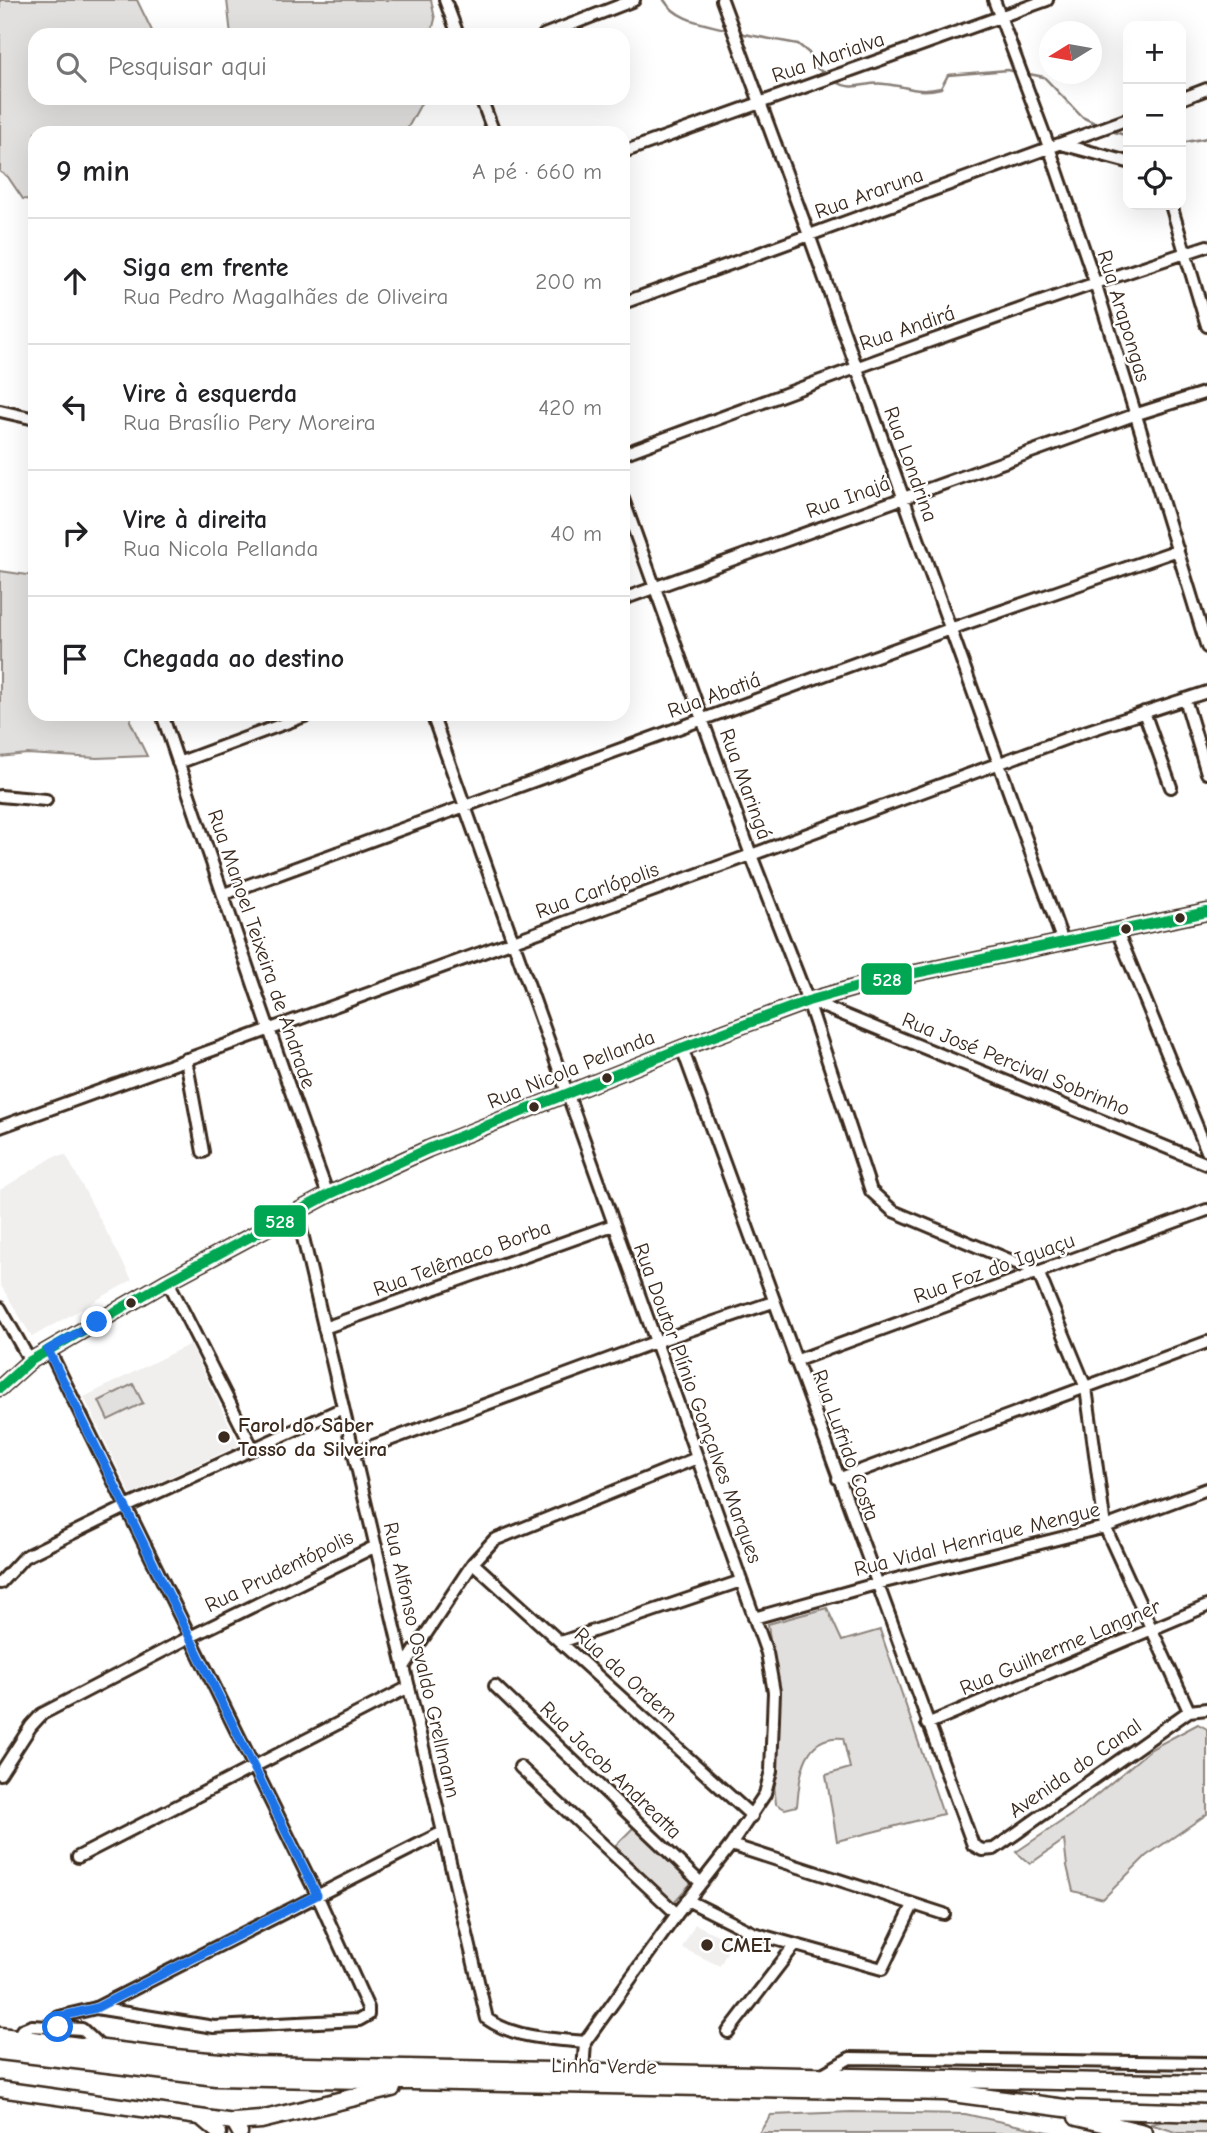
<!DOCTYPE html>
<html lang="pt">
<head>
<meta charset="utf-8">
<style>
	:root { --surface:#fff; --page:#f2f2f2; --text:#202124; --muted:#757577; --line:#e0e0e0 }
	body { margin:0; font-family:"Comic Neue",sans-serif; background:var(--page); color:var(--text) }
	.controls { position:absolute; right:21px; top:21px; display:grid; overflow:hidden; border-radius:14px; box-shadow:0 7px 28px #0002 }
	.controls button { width:63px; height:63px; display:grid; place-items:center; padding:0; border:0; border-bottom:2px solid var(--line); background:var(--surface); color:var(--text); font:35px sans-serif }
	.compass { position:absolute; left:1039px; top:21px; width:63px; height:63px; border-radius:50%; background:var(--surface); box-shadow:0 7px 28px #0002; rotate:259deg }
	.stop { position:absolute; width:21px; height:21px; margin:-16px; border:5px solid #1a73e8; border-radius:50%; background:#fff }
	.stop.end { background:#1a73e8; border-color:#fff; box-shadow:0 2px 7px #0008 }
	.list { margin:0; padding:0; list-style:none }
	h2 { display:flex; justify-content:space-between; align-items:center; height:91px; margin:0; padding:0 28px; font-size:30px }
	h2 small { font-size:23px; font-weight:400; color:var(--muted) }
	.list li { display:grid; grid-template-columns:46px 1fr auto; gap:21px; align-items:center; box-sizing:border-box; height:126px; padding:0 28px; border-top:2px solid var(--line) }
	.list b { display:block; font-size:26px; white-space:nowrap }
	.list p { margin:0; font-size:23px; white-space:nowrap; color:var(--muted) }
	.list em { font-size:23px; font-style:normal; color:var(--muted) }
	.icon { flex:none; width:38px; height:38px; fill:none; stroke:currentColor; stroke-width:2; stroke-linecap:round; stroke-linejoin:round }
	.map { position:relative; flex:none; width:1207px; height:2133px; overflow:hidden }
	.search { position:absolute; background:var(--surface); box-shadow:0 7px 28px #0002; left:28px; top:28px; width:602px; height:77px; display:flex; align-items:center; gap:18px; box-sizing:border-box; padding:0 24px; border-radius:21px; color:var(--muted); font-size:26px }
	.panel { position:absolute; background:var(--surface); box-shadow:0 7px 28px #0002; left:28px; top:126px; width:602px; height:595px; border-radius:21px }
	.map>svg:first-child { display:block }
</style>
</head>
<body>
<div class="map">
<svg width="1207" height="2133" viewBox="0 0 1207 2133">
	<rect width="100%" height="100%" fill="#fff"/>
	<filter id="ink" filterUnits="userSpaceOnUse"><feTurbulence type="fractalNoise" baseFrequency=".0143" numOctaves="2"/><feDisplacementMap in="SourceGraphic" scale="14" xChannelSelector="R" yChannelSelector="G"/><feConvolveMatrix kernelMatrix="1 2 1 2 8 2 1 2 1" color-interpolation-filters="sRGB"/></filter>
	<g filter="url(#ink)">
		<path fill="#f1efee" d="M 66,1155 L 132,1280 L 32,1337 L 0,1284 L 0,1190 L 55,1156 Z
			M 190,1344 L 239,1445 L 131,1495 L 84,1397 Z
			M 695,1924 L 732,1942 L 720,1966 L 682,1948 Z"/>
		<path fill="#e2e0de" stroke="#8e857e" stroke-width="2" d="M 0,0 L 137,0 L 154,35 L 35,35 L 35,98 L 424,98 L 405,133 L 35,133 L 35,200 L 23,199 L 8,177 L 0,172 Z
			M 227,0 L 431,0 L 435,19 L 431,35 L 231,35 Z
			M 0,571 L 35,576 L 35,714 L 132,714 L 130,721 L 147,756 L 97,758 L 27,754 L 0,757 Z
			M 133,1384 L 143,1403 L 108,1420 L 99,1401 Z
			M 827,1608 L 842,1641 L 880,1630 L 943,1814 L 837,1841 L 826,1775 L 850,1768 L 843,1738 C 802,1734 800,1777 797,1806 L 785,1809 L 776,1804 L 773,1773 L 780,1718 L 768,1624 Z
			M 1198,1724 L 1207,1729 L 1207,1814 L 1146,1856 L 1103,1899 L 1073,1891 L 1067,1866 L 1064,1840 L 1030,1864 L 1016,1852 L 1080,1809 L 1151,1749 Z
			M 636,1825 L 694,1880 L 673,1903 L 614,1847 Z
			M 852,2112 L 965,2114 L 1053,2133 L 759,2133 L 771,2115 Z
			M 1166,2121 L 1207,2121 L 1207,2133 L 1179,2133 L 1150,2124 Z"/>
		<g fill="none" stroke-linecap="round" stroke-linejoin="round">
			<path stroke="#887e77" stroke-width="2.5" d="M 664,0 C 678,22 705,23 728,30
				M 738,33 L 798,44 L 809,53 L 815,67 L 827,75
				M 1024,73 L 1044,77 L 1082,117 L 1099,125
				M 835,81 C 854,93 865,81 885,84 C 907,86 916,94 941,88 L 948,75 L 1008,70 L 1017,72
				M 1108,130 L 1128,136
				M 1181,143 L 1207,138"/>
			<g stroke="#3b2a1e" stroke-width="16">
				<path id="minor" d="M 445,0 L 458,35
					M 722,0 L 809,235 L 1063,942
					M 994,0 L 1049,147 L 1095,282 L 1207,647
					M 544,35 L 634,0
					M 481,98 L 494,133
					M 1181,99 L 1207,89
					M 1061,144 L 1128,162
					M 623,152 L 1047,0
					M 1171,205 L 1207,326
					M 623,303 L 1128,119
					M 0,411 L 35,419
					M 623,454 C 817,382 1010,310 1207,246
					M 623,499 L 751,855 L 808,1001 L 871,1191 L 893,1211 L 1038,1272 L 1086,1388 L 1105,1527 L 1189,1711
					M 623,599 L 1134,415 L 1207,392
					M 1185,699 L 1207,773
					M 1144,712 L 1171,787
					M 162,714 C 216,875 270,1036 328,1195
					M 432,714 L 767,1653 L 774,1692 L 771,1771 L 765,1794 L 731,1845 L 677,1914 L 585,2042 L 583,2072
					M 178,763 L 310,714
					M 0,796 L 46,800
					M 224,894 L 950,629 L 1178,550
					M 1117,931 L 1207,1151
					M 810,1001 L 1207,1164
					M 682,1048 L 973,1845 L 982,1850 L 994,1849 L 1189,1711 L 1207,1709
					M 186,1059 L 203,1152
					M 0,1127 L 751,855 L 1081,733 L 1207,692
					M 297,1212 L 487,2019 C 514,2038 552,2039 585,2042
					M 168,1281 L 253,1449
					M 0,1308 L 30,1361
					M 324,1328 L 613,1225
					M 49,1350 L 317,1895 L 368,2008 L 368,2015 L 359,2020 L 214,2027 L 96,2008
					M 795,1361 L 1207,1210
					M 354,1453 L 655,1342 L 773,1302
					M 838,1479 L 1207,1342
					M 473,1563 L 752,1816
					M 0,1583 L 24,1557 L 126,1507 L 343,1408
					M 754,1618 L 876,1584 L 1105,1527 L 1207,1489
					M 561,1642 L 741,1581
					M 404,1667 L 473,1563 L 494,1540 L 697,1458
					M 495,1686 L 700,1882
					M 927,1724 L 1207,1606
					M 520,1767 L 677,1914
					M 0,1774 L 31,1726 L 42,1714 L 190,1637 L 376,1546
					M 731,1845 L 944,1914
					M 78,1857 L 409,1687
					M 687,1900 L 753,1933 L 882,1969 L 913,1905
					M 58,2027 L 58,2017 L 96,2008 L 443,1832
					M 728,2032 L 794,1946
					M 17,2038 L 22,2030 L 32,2026 L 82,2029 L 104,2050
					M 819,2076 L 850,2058 L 1207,2063"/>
			</g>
			<g stroke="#3b2a1e" stroke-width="19">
				<path id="major" d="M 0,1388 L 30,1361 L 49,1350 L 168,1281 L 328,1195 L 428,1149 L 682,1048 L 808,1001 L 882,980 L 1207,912
					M 0,2089 L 234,2122 L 240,2133
					M 200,2117 L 219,2133"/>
			</g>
			<g stroke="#3b2a1e" stroke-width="21">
				<path id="highway" d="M 0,2036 L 175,2058 L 255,2065 L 1207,2084
					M 0,2051 L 216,2077 L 945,2092 L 1072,2109 L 1207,2113
					M 1077,2117 L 1144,2133
					M 234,2122 L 261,2120 L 392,2088"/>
			</g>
			<use href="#minor" stroke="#fff" stroke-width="10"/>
			<use href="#major" stroke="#fff" stroke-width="14"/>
			<use href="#highway" stroke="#fff" stroke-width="16"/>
			<g stroke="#fff" stroke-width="16">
				<path id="bus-1" d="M 0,1388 L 30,1361 L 168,1281 L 328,1195 L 428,1149 L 682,1048 L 808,1001 L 882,980 L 1207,912"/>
			</g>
			<use href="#bus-1" stroke="#00a651" stroke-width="10"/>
		</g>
	</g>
	<g fill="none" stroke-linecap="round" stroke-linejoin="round" filter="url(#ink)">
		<path stroke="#1a73e8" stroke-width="9" d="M 58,2027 L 58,2017 L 96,2008 L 317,1895 L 48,1350 L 97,1322"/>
	</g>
	<g fill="#3b2a1e" stroke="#fff" stroke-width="2.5">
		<circle cx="1180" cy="918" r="6"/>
		<circle cx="1126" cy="929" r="6"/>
		<circle cx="607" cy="1078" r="6"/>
		<circle cx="534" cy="1107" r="6"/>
		<circle cx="131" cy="1303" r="6"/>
		<circle cx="224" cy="1437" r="7"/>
		<circle cx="707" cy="1945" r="7"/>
	</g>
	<g text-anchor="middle" stroke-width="5" stroke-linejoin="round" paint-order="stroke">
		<g font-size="21" fill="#3b2a1e" stroke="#fff">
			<text transform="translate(828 57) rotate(-19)" y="7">Rua Marialva</text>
			<text transform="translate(869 193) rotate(-20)" y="7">Rua Araruna</text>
			<text transform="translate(1124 316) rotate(73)" y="7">Rua Arapongas</text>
			<text transform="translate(907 328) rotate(-19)" y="7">Rua Andirá</text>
			<text transform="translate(911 464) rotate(70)" y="7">Rua Londrina</text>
			<text transform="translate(848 497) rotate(-20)" y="7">Rua Inajá</text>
			<text transform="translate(714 695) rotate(-20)" y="7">Rua Abatiá</text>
			<text transform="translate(746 784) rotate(70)" y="7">Rua Maringá</text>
			<text transform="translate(597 890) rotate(-20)" y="7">Rua Carlópolis</text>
			<text transform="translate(262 949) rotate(71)" y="7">Rua Manoel Teixeira de Andrade</text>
			<text transform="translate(1016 1064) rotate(22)" y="7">Rua José Percival Sobrinho</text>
			<text transform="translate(571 1069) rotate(-22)" y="7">Rua Nicola Pellanda</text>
			<text transform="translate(462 1258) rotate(-20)" y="7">Rua Telêmaco Borba</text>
			<text transform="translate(994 1268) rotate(-20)" y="7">Rua Foz do Iguaçu</text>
			<text transform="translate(698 1403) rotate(70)" y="7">Rua Doutor Plínio Gonçalves Marques</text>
			<text transform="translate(846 1445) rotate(70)" y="7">Rua Lufrido Costa</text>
			<text transform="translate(977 1539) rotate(-14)" y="7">Rua Vidal Henrique Mengue</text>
			<text transform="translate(279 1571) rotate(-26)" y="7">Rua Prudentópolis</text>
			<text transform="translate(1060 1647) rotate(-23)" y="7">Rua Guilherme Langner</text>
			<text transform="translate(422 1660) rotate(77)" y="7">Rua Alfonso Osvaldo Grellmann</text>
			<text transform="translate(626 1675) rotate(42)" y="7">Rua da Ordem</text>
			<text transform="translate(1075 1768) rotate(-35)" y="7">Avenida do Canal</text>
			<text transform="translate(611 1770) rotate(44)" y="7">Rua Jacob Andreatta</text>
			<text transform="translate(604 2066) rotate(1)" y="7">Linha Verde</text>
		</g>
		<g font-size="21" font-weight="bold" fill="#3b2a1e" stroke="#fff" text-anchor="start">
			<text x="238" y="1432">Farol do Saber<tspan x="238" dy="24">Tasso da Silveira</tspan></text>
			<text x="721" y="1952">CMEI</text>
		</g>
	</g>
	<g stroke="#fff" stroke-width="2.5">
		<rect x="860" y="962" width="53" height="34" rx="7" fill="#00a651"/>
		<rect x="253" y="1204" width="54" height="34" rx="7" fill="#00a651"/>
	</g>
	<g font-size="19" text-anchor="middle" font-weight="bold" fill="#fff">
		<text x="887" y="986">528</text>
		<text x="280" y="1228">528</text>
	</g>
</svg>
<div class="controls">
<button>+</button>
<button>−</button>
<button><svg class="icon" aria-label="locate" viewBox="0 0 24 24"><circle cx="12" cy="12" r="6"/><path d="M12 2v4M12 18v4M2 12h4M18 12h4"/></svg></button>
</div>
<svg class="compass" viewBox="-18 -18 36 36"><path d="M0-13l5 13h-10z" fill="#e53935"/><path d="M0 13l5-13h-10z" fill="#757577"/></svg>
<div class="stop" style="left:58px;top:2027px"></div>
<div class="stop end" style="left:97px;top:1322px"></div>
<div class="search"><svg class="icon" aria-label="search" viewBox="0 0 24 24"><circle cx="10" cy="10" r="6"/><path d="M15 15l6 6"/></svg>Pesquisar aqui</div>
<section class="panel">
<h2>9 min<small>A pé · 660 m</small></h2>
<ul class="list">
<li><svg class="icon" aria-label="ahead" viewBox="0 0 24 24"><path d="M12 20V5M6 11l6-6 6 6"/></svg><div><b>Siga em frente</b><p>Rua Pedro Magalhães de Oliveira</p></div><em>200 m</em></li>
<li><svg class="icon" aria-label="left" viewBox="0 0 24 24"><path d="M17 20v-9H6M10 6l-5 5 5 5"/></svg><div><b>Vire à esquerda</b><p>Rua Brasílio Pery Moreira</p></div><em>420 m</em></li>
<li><svg class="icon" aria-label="right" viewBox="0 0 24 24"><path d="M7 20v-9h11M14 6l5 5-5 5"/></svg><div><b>Vire à direita</b><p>Rua Nicola Pellanda</p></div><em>40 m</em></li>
<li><svg class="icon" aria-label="arrive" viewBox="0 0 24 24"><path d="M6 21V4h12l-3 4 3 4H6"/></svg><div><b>Chegada ao destino</b></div></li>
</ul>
</section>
</div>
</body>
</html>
